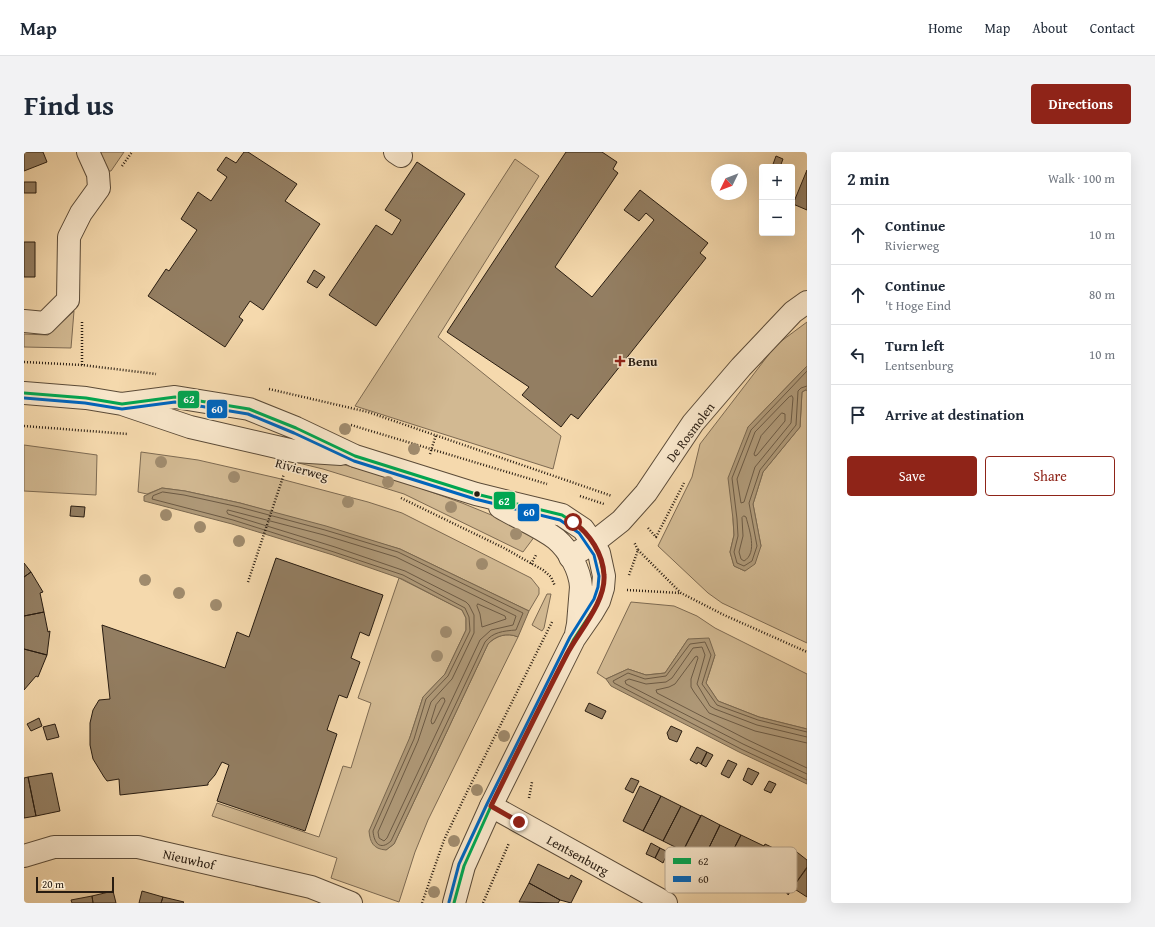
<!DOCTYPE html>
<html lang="en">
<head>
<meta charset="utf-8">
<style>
	:root { --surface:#fff; --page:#f2f2f3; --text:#1f2937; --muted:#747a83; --line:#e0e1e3; --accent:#8f2418 }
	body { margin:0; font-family:"Gentium Book Plus",serif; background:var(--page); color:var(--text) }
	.controls { position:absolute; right:12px; top:12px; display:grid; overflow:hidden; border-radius:4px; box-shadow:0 4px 16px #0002 }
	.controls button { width:36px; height:36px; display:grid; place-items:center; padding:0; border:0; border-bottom:1px solid var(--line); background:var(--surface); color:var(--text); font:20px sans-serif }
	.compass { position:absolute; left:687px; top:12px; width:36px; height:36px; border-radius:50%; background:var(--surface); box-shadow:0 4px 16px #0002; rotate:227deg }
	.scale { position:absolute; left:12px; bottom:10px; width:78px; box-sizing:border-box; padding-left:4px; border:2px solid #281c11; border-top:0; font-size:11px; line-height:14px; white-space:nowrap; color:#281c11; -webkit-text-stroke:3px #f8e6ca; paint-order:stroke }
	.stop { position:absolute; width:12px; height:12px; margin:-9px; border:3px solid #8f2418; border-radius:50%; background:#fff }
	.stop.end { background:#8f2418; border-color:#fff; box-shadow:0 1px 4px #0008 }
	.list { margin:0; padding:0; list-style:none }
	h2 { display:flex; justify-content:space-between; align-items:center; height:52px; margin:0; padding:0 16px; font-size:17px }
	h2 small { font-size:13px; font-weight:400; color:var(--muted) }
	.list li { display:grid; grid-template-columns:26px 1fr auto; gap:12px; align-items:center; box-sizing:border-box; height:60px; padding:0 16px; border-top:1px solid var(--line) }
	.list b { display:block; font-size:15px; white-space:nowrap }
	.list p { margin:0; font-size:13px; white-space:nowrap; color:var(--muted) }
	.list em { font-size:13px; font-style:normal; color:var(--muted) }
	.actions { display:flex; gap:8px; padding:12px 16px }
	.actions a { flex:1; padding:9px 0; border:1px solid var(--accent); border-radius:4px; text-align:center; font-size:14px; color:var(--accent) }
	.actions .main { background:var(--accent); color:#fff }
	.icon { flex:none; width:22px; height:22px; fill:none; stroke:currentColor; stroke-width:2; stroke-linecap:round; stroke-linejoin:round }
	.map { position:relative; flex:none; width:783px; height:751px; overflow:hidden; border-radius:4px }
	header { display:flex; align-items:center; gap:24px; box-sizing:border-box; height:56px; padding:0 20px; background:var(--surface); border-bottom:1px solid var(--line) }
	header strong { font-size:19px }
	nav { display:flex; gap:22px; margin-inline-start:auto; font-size:14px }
	.intro { display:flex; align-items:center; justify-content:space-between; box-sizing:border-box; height:96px; padding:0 24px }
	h1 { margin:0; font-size:28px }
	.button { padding:10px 18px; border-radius:4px; background:var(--accent); color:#fff; font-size:14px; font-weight:700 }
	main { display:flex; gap:24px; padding:0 24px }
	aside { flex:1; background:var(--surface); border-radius:4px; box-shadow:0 4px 16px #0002 }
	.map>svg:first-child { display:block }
</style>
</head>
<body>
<header>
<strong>Map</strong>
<nav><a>Home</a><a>Map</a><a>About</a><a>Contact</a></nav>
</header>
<div class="intro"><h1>Find us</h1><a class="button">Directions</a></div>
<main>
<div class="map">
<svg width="783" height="751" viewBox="0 0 783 751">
	<rect width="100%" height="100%" fill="#f5d9ad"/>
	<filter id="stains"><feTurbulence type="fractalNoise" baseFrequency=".005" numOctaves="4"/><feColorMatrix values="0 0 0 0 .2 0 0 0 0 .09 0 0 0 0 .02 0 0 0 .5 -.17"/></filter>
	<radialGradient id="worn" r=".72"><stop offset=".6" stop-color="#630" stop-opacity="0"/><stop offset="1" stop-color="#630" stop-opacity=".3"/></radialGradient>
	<path fill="#d2b992" stroke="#7d6a52" d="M 72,0 L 100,0 L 87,19 L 82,19 Z
		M 491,7 L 515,24 L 414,185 L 537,284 L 529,317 L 331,254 Z
		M 50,159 L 47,196 L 0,195 L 0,182 L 24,183 Z
		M 783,170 L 783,214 L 724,275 L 709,367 L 710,383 L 706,400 L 710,414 L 721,419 L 737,394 L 729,352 L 739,320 L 776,275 L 778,240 L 782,238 L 783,239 L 783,491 L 698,451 L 684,441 L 634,394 L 668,325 L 676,292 L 752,193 Z
		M 0,293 L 73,303 L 72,343 L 0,339 Z
		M 117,300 L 174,308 L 253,326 L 344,350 L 378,361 L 507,426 L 515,436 L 515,442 L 505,459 L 376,397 L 216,351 L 161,339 L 138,336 L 123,342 L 114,340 Z
		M 246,304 L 314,311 L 371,327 L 438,351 L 487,371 L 511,384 L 499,400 L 380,342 L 299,317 Z
		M 375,426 L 438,458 L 442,466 L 442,478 L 421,522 L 399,545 L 386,585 L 362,698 L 370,692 L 464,492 C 472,484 483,480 494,485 L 404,668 L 391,700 L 375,750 L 307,726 L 313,706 L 188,664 L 193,651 L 295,685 L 319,614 L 327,616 L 347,551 L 334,546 Z
		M 523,442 L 527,442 L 520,476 L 518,479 L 508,473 Z
		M 607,450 L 650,454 L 673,464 L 691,476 L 783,522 L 783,577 L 735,565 L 694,549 L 682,531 L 691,503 L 664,487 L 641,521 L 622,523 L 604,517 L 582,527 L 573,521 Z"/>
	<path fill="#af9978" stroke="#79674f" d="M 783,214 L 783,237 L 778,240 L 776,275 L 739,320 L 729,352 L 737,394 L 731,412 L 721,419 L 710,414 L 706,400 L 710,383 L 709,367 L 704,326 L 724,275 Z
		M 138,336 L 161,339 L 216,351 L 302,374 L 376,397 L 505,459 L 494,485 C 483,480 471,484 464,492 L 370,692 L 362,698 C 349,697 346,690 345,679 L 386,585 L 399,545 L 421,522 L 442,478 L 442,466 L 438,458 L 378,427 L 309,403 L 208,372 L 120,349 L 120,344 Z
		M 685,486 L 691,503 L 682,531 L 694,549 L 735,565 L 783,577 L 783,632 L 715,600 L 587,534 L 582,527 L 604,517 L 622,523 L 641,521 L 664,487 Z"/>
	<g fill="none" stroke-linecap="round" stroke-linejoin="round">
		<path stroke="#6c5a44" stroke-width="1" d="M 783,219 L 727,278 L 708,326 L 713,367 L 714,384 L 710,400 L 713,411 L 720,414 L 728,409 L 733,394 L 725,351 L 736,318 L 772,273 L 774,239 L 777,236 L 783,234
			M 768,244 L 769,246 L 767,271 L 731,315 L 720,350 L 717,351 L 713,327 L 731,280 L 765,245 Z
			M 758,261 L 761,262 L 761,269 L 733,303 L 731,304 L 730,302 L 737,284 Z
			M 139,340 L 160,343 L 215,355 L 301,378 L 374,400 L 499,461 L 492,478 C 479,479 469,480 461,490 L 367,689 C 356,699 350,691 349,679 L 390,587 L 402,547 L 424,524 L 446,479 L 445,465 L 441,456 L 379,423 L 310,400 L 209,368 L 128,347 L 129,344 Z
			M 204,358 L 300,383 L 372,405 L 492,464 L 489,473 L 467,478 L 456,488 L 363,686 L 360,689 L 355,686 L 354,680 L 394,589 L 407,550 L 428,527 L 450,481 L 450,463 L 445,453 L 442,450 L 381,419 L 311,395 L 204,362 L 203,360 Z
			M 720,364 L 722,365 C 725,377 734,401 720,409 L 717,407 L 715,400 L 719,384 L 718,366 Z
			M 454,452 L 481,464 L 482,467 L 458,475 L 456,462 L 453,454 Z
			M 418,546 L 420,546 L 421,549 L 410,571 L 408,572 L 407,569 L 412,553 Z
			M 783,580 L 734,568 L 693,553 L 678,532 L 687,503 L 681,490 L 666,492 L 642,524 L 621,527 L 604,521 L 589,529 L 590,531 L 717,597 L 783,628
			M 783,585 L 733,573 L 691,557 L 686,554 L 673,532 L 681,503 L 678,495 L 669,496 L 648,526 L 642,530 L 622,532 L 605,527 L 601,529 L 602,532 L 719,592 L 783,622
			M 783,591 L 731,579 L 685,561 L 670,540 L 667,535 L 667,527 L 674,506 L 673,504 L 671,505 L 651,532 L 645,535 L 632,538 L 633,541 L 722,587 L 783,616"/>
	</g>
	<path fill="#937e62" stroke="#281c11" d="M 0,0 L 19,0 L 23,10 L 0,19 Z
		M 220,0 L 224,0 L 273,32 L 261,49 L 296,72 L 239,158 L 226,149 L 215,165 L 219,168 L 201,195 L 124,144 L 142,117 L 145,119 L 173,78 L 157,67 L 174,40 L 187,49 L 203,25 L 193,18 L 202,5 L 212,11 Z
		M 542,0 L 578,0 L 593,10 L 589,17 L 594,21 L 531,115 L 568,145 L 630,68 L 622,61 L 615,69 L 600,58 L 616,38 L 684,91 L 676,101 L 682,106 L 554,267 L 547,262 L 537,275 L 498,243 L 505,235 L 423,180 Z
		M 752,4 L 759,7 L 756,15 L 748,15 Z
		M 393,10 L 441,42 L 352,174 L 305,143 L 352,73 L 368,83 L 377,68 L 361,58 Z
		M 783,18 L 783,58 L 769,52 Z
		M 0,30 L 12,30 L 12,41 L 0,41 Z
		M 0,90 L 11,90 L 11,125 L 0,125 Z
		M 290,118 L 301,125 L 293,136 L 283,130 Z
		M 47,354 L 61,355 L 60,365 L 46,364 Z
		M 252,406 L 359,443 L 345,484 L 336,480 L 327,506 L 336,510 L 323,546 L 315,543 L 303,578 L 313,582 L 281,679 L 193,649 L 205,613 L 198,610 L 191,623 L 184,631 L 184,633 L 96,643 L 95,627 L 83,629 L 80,625 L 69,607 L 66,593 L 66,571 L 69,558 L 75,548 L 86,547 L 78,473 L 201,516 L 213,480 L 225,485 Z
		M 0,411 L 7,420 L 0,425 Z
		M 7,420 L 19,440 L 16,441 L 20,460 L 0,464 L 0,425 Z
		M 20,460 L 24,480 L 26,479 L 23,503 L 0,497 L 0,464 Z
		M 0,497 L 23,503 L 14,525 L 12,524 L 0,538 Z
		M 565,551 L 582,559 L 578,567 L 561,559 Z
		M 15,566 L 18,574 L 7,579 L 3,572 Z
		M 31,572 L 35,585 L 23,588 L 19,575 Z
		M 647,574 L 658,579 L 653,590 L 645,587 L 643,581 Z
		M 673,595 L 683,600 L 677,612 L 674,610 L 673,612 L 666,608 Z
		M 683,600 L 689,603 L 682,615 L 677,612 Z
		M 704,608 L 713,612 L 705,626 L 697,622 Z
		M 724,616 L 735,621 L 728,633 L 719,628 Z
		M 28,621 L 36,659 L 12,664 L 4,625 Z
		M 4,625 L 12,664 L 0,666 L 0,626 Z
		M 607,626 L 615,629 L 609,641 L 601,637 Z
		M 745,629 L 752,632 L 747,641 L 740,638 Z
		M 616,634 L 637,644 L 619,679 L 599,669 Z
		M 637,644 L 657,654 L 639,689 L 619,679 Z
		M 657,654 L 677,664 L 659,699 L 639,689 Z
		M 677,663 L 696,673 L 679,708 L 659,699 Z
		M 696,673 L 717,683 L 699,718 L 679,708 Z
		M 717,683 L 740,694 L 741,692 L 764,703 L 741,735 L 721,725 L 719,728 L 699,718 Z
		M 627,691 L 636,696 L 631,706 L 622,702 Z
		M 636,696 L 644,700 L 639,711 L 631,706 Z
		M 769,697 L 783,708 L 783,715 L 764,742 L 745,729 Z
		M 514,712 L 545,727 L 547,723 L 558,729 L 547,751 L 536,748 L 505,731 Z
		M 783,716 L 783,745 L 769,736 L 764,743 L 764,742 Z
		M 505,731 L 536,748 L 534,751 L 495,750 Z
		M 89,739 L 92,751 L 69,751 L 68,744 Z
		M 118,739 L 139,745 L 137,751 L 115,751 Z
		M 68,744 L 69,751 L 48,751 L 47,748 Z
		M 139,745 L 160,750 L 159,751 L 137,751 Z"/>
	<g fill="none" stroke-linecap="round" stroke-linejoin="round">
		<g stroke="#5b4b38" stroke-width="24">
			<path id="minor" d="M 371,0 L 377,4
				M 0,169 L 21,171 L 44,148 L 45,85 L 57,61 L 75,36 L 74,22 L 64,0
				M 546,405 L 569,391 L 597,369 L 622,341 L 669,271 L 717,215 L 769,160 L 783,150
				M 467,654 L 642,751
				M 0,704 L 30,695 L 114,695 L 287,735 L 327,751"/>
		</g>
		<g stroke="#5b4b38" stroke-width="24">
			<path id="tertiary" d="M 0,241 L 62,246 L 98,252 L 166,275 L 270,299 L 317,302
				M 98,252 L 151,245 L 225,257 L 272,276 L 331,304 L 452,342 L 538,363 L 559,377 L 564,384 L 575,401 L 580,424 L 579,436 L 575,449 L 568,461 L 550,487 L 467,654 L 440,714 L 430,751
				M 476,355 C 494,366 515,374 532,387 C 545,398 556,418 557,435 L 554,472 L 552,482"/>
		</g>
		<path stroke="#281c11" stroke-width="2.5" stroke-dasharray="1 2" stroke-linecap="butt" d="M 98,14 L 108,0
			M 0,210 L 58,213 L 132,222
			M 58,213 L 58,169
			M 245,237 L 344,260 L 588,344
			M 327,273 L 523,332
			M 0,274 L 104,282
			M 406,302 L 412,283
			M 556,344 L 580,352
			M 377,346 L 480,396 L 519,418 L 527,425 L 531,434
			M 624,376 L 632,385 L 660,331
			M 614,398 L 657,441 L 700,463 L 783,500
			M 507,412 L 512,403
			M 605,423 L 614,398 L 610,390
			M 224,430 L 260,322
			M 603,438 L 656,441
			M 505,646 L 508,630
			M 398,751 L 420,688 L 442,642 L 528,470
			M 459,751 L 485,691"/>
		<use href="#minor" stroke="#f8e6ca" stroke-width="22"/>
		<use href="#tertiary" stroke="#f8e6ca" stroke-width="22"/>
		<g stroke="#f8e6ca" stroke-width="6">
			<path id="bus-1" d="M 0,241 L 62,246 L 98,252 L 151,245 L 225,257 L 272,276 L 331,304 L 452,342 L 538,363 L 559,377 L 575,401 L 580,424 L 579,436 L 575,449 L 550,487 L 467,654 L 440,714 L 430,751"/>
		</g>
		<g stroke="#f8e6ca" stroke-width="6">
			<path id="bus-2" d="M 0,246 L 61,251 L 98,257 L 151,250 L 224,262 L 270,281 L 330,309 L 451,347 L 536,368 L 555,381 L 570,403 L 575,424 L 574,435 L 570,447 L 546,485 L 463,652 L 435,712 L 425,750"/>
		</g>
		<use href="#bus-1" stroke="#00a651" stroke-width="3"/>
		<use href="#bus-2" stroke="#0065bd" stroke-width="3"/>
	</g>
	<g fill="#a08b6d">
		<circle cx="321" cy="277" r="6"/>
		<circle cx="390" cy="297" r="6"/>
		<circle cx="137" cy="310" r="6"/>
		<circle cx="210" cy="325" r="6"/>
		<circle cx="364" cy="330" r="6"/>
		<circle cx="324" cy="350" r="6"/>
		<circle cx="427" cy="355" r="6"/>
		<circle cx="142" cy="363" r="6"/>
		<circle cx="176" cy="375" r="6"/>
		<circle cx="492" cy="382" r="6"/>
		<circle cx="215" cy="389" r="6"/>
		<circle cx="458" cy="412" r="6"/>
		<circle cx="121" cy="428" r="6"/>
		<circle cx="155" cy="441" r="6"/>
		<circle cx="192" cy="453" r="6"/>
		<circle cx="422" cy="480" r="6"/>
		<circle cx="413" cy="504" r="6"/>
		<circle cx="480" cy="584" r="6"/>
		<circle cx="453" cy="638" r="6"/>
		<circle cx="430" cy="689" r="6"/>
		<circle cx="410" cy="740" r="6"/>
	</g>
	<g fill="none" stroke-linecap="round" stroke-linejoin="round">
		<path stroke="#8f2418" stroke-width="5" d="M 495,670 L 467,654 C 492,603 517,552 543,502 C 555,479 582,450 580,423 C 579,402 566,382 549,370"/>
	</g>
	<path fill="#8f2418" stroke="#f8e6ca" stroke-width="1.5" d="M594 203h4v4h4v4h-4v4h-4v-4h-4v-4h4z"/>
	<circle fill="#281c11" stroke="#f8e6ca" stroke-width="1.5" cx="453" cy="342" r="3.5"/>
	<g text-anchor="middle" stroke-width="3" stroke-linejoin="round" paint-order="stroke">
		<g font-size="13" font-weight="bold" fill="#281c11" stroke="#f8e6ca" text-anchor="start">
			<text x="604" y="214">Benu</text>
		</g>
		<g font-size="13" fill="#281c11" stroke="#f8e6ca">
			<text transform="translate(666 280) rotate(-53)" y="5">De Rosmolen</text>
			<text transform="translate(278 317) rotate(15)" y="5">Rivierweg</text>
			<text transform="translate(554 703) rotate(29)" y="5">Lentsenburg</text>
			<text transform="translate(165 707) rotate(13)" y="5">Nieuwhof</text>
		</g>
	</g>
	<rect x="641" y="695" width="132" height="46" rx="6" fill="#f8e6ca" stroke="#baa992" stroke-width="1"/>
	<rect x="649" y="706" width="18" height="6" fill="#00a651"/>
	<rect x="649" y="724" width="18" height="6" fill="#0065bd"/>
	<g font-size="11" fill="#281c11">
		<text x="674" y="713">62</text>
		<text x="674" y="731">60</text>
	</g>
	<g stroke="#f8e6ca" stroke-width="1.5">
		<rect x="153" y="238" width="23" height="19" rx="4" fill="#00a651"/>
		<rect x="182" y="247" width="22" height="20" rx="4" fill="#0065bd"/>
		<rect x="469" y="339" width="23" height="19" rx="4" fill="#00a651"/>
		<rect x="493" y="351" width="23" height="19" rx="4" fill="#0065bd"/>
	</g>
	<g font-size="11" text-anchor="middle" font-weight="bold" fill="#fff">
		<text x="165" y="251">62</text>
		<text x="193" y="261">60</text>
		<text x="480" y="353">62</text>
		<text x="505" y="364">60</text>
	</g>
	<rect width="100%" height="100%" filter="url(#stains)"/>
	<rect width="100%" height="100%" fill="url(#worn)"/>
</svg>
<div class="controls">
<button>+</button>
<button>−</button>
</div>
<svg class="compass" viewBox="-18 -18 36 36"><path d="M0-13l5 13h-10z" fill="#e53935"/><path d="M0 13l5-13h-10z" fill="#747a83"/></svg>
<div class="scale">20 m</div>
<div class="stop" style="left:549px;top:370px"></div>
<div class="stop end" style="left:495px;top:670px"></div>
</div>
<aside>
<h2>2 min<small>Walk · 100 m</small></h2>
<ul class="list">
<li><svg class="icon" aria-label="ahead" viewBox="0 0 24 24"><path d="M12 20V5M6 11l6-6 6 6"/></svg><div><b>Continue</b><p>Rivierweg</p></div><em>10 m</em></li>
<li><svg class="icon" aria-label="ahead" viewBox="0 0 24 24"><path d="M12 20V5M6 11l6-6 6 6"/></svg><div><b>Continue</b><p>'t Hoge Eind</p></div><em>80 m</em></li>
<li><svg class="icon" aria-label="left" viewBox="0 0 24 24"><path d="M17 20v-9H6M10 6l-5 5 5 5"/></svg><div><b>Turn left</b><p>Lentsenburg</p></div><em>10 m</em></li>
<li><svg class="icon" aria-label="arrive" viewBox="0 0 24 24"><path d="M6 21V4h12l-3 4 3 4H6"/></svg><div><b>Arrive at destination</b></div></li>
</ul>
<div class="actions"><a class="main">Save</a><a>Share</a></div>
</aside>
</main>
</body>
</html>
